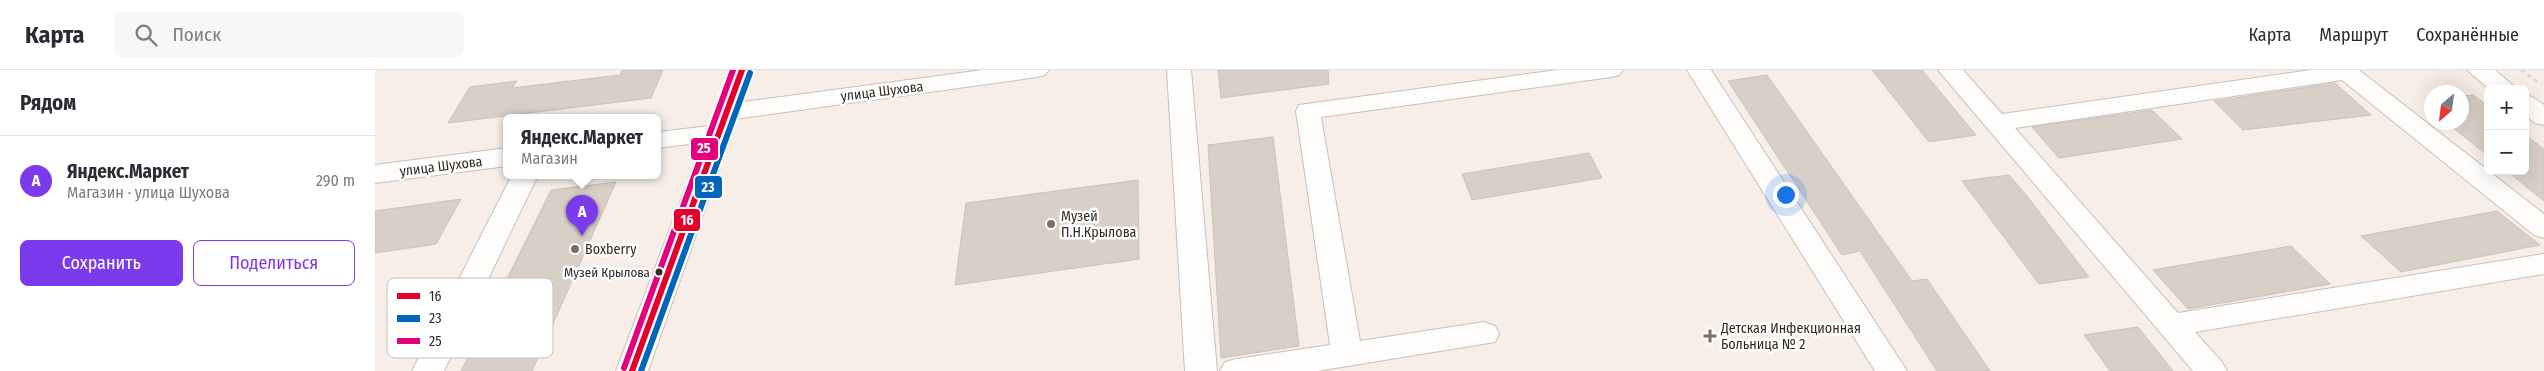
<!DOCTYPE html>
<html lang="ru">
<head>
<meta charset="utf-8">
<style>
	:root { --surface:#fff; --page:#f7f7f7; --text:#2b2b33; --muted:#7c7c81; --line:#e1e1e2; --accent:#7c3aed }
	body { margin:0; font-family:"Fira Sans Condensed",sans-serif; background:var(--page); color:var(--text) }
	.controls { position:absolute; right:15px; top:15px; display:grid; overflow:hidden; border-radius:8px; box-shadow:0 5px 20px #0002 }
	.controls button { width:45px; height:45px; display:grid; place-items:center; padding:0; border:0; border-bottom:1px solid var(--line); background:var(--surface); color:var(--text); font:25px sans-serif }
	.compass { position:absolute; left:2049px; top:15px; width:45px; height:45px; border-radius:50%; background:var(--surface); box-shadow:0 5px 20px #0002; rotate:208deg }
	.you { position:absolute; left:1410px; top:124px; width:18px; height:18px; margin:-12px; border:4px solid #fff; border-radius:50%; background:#1a73e8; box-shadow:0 0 0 8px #1a73e833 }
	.badge { display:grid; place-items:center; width:32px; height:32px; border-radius:50%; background:var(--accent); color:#fff; font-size:16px; font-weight:700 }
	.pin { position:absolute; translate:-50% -41px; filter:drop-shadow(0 1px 2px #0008) }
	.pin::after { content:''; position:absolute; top:26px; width:18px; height:15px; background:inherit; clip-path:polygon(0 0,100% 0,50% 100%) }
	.popup { position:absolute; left:128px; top:44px; width:158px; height:65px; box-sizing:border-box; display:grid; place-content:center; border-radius:8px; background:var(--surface); filter:drop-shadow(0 1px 4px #0005); font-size:16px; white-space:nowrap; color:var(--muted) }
	.popup b { font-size:19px; color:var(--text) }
	.popup::after { content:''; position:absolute; left:50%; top:100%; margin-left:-10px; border:10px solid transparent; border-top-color:var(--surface) }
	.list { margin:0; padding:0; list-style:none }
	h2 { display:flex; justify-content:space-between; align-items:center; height:65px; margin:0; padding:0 20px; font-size:21px }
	h2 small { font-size:16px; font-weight:400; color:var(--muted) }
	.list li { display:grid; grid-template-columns:32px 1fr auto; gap:15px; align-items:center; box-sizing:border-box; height:90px; padding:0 20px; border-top:1px solid var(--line) }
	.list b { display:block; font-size:19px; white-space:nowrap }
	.list p { margin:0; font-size:16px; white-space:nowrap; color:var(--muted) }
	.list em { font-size:16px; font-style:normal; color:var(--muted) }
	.actions { display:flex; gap:10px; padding:15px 20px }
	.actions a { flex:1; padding:11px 0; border:1px solid var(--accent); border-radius:8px; text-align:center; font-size:18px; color:var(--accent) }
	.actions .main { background:var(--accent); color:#fff }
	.icon { flex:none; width:28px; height:28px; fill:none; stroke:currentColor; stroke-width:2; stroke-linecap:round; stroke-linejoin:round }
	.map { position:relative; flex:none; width:2169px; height:301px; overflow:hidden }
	header { display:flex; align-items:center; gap:30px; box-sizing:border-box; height:70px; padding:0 25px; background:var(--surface); border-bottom:1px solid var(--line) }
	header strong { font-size:24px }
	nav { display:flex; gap:28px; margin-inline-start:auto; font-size:18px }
	.search { width:350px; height:45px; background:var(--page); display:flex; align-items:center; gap:12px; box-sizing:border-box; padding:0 18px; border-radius:8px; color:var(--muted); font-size:19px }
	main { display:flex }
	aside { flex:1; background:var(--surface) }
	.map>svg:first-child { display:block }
</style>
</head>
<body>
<header>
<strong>Карта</strong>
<div class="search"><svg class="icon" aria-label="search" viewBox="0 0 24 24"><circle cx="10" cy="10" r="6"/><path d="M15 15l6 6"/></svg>Поиск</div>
<nav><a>Карта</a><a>Маршрут</a><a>Сохранённые</a></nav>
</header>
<main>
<aside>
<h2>Рядом<small></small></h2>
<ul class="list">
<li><span class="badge">A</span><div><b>Яндекс.Маркет</b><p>Магазин · улица Шухова</p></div><em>290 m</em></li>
</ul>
<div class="actions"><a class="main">Сохранить</a><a>Поделиться</a></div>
</aside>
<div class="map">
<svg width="2169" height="301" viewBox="0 0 2169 301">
	<rect width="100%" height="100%" fill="#f7efe7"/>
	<path fill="#d8d0c7" stroke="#c9c2bc" d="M 247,0 L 288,0 L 276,28 L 73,53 L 95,17 L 142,11 L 137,18 L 245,5 Z
		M 843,0 L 953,0 L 954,14 L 846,28 Z
		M 1497,0 L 1547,0 L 1601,65 L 1554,72 Z
		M 1392,5 L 1537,211 L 1552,209 L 1615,301 L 1562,301 L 1485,181 L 1467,185 L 1353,11 Z
		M 1960,13 L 1996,45 L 1868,60 L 1839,31 Z
		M 2098,25 L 2113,36 L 2113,86 L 2071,52 L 2086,52 L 2086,26 Z
		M 1777,40 L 1807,69 L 1684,88 L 1657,57 Z
		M 2150,65 L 2169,79 L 2169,131 L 2132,101 L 2150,101 Z
		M 898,67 L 924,276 L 846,288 L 833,75 Z
		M 1214,83 L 1227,108 L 1097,130 L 1087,104 Z
		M 1634,105 L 1652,126 L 1714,207 L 1664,214 L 1587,111 Z
		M 763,110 L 764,189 L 580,215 L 591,133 Z
		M 241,112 L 157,301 L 86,301 L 176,120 Z
		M 86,129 L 61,174 L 0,183 L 0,141 Z
		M 2122,141 L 2165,175 L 2026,202 L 1986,166 Z
		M 1916,176 L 1955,214 L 1813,239 L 1778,200 Z
		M 1763,257 L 1798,301 L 1735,301 L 1709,265 Z"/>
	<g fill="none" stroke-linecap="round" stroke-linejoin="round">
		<g stroke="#c6c0ba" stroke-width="2">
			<path id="minor" d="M 608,0 L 674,0 L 670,5 L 662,7 L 353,50 L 344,48 L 341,42 L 344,36 L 353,34 Z
				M 792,0 L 816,0 L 842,301 L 810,301 Z
				M 1182,0 L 1248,0 L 1244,5 L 1236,7 L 946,47 L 985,271 L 1109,252 L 1120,256 L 1124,264 L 1120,272 L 942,301 L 845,301 L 850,292 L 861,289 L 955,275 L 921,41 L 924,35 Z
				M 1312,0 L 1336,0 L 1532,301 L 1500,301 Z
				M 1563,0 L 1588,0 L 1627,44 L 1936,0 L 1984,0 L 2169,144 L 2169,168 L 2159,165 L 1967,10 L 1640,58 L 1803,243 L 2169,184 L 2169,204 L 1820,262 L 1847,292 L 1852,301 L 1818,301 Z
				M 2092,0 L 2120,0 L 2142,19 L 2114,19 Z
				M 2150,25 L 2159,28 L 2169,35 L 2169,55 L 2160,53 L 2150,45 Z
				M 345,55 L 354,57 L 358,63 L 354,69 L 282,78 L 282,62 Z
				M 132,78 L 132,96 L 0,113 L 0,95 Z
				M 137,105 L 163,105 L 69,301 L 37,301 Z"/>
		</g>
		<g stroke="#c6c0ba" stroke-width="2">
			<path id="major" d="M 355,0 L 379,0 L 273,301 L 241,301 Z"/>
		</g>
		<path stroke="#dbd9d7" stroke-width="3" stroke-dasharray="4 4" stroke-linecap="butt" d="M 2146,0 L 2166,14"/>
		<use href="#minor" fill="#fefdfb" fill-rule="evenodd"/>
		<use href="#major" fill="#fefdfb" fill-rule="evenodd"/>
		<g stroke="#fff" stroke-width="10">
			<path id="bus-1" d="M 257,301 L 367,0"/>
		</g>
		<g stroke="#fff" stroke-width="10">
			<path id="bus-2" d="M 266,301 L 375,3"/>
		</g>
		<g stroke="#fff" stroke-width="10">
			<path id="bus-3" d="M 249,298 L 358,0"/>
		</g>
		<use href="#bus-1" stroke="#e4002b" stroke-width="6"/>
		<use href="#bus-2" stroke="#0065bd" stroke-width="6"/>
		<use href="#bus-3" stroke="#e5007d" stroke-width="6"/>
	</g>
	<g fill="#767069" stroke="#fff" stroke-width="2">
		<circle cx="676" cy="154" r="5"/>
		<circle cx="200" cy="179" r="5"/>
		<path d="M1332.5 258.5h5v5h5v5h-5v5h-5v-5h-5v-5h5z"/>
	</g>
	<circle fill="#302b25" stroke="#fff" stroke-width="2" cx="284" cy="202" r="4.5"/>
	<g text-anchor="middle" stroke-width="5" stroke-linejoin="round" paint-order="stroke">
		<g font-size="13" fill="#302b25" stroke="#fff" text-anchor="end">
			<text x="275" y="207">Музей Крылова</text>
		</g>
		<g font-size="14" fill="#302b25" stroke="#fff">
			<text transform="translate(507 21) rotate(-7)" y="5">улица Шухова</text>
			<text transform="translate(66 96) rotate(-7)" y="5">улица Шухова</text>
		</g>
		<g font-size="14" fill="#302b25" stroke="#fff" text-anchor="start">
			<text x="686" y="151">Музей<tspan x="686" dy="16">П.Н.Крылова</tspan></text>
			<text x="210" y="184">Boxberry</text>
			<text x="1346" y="263">Детская Инфекционная<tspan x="1346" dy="16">Больница № 2</tspan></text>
		</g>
	</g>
	<rect x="12" y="208" width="166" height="80" rx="8" fill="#fff" stroke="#c1bfbe" stroke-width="1"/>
	<rect x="22" y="223" width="23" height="6" fill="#e4002b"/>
	<rect x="22" y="245" width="23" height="7" fill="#0065bd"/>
	<rect x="22" y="268" width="23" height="6" fill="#e5007d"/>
	<g font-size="14" fill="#302b25">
		<text x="54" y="231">16</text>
		<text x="54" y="253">23</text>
		<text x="54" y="276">25</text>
	</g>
	<g stroke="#fff" stroke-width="2">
		<rect x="315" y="67" width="29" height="24" rx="5" fill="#e5007d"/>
		<rect x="319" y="105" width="29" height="24" rx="5" fill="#0065bd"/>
		<rect x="298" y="138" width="28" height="24" rx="5" fill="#e4002b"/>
	</g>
	<g font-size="14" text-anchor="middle" font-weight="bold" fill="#fff">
		<text x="329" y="83">25</text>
		<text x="333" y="122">23</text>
		<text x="312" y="155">16</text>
	</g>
</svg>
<div class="controls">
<button>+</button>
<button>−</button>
</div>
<svg class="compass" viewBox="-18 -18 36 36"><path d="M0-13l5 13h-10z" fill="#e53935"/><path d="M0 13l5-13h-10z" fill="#7c7c81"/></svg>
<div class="you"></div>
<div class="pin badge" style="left:207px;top:166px">A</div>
<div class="popup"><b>Яндекс.Маркет</b>Магазин</div>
</div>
</main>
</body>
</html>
